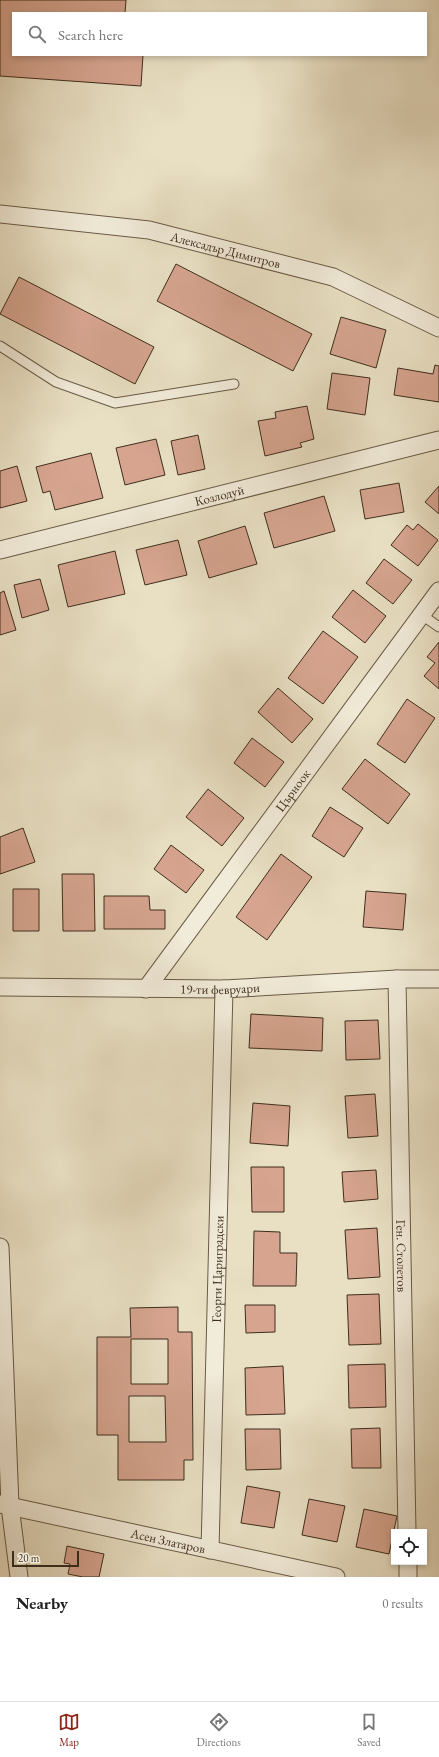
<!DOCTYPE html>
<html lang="en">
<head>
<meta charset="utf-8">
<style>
	:root { --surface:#fff; --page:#f2f2f2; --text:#222; --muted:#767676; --line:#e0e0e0; --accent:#8f2418 }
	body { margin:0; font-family:"EB Garamond",serif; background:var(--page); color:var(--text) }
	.controls { position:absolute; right:12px; bottom:12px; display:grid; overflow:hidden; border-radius:0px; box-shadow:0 2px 6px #0003 }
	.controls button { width:36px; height:36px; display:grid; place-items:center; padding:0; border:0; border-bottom:1px solid var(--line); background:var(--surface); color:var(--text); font:20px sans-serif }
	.scale { position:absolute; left:12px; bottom:10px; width:67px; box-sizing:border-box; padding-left:4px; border:2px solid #3f2d1c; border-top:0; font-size:11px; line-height:14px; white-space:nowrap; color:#3f2d1c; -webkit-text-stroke:3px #f1ebd9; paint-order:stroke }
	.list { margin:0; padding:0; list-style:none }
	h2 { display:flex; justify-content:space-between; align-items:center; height:52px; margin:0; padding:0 16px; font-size:17px }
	h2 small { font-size:13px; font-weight:400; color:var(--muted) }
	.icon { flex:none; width:22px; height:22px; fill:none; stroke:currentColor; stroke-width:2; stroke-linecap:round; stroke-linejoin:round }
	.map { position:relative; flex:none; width:439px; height:1577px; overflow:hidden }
	.search { position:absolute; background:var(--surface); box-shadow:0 2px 6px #0003; left:12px; right:12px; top:12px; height:44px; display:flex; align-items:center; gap:10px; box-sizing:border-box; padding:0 14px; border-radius:0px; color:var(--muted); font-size:15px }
	.sheet { height:124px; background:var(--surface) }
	nav { display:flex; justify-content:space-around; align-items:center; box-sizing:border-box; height:56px; border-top:1px solid var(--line); background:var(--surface); font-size:11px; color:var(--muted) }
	nav a { display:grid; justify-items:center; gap:2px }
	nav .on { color:var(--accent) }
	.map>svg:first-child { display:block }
</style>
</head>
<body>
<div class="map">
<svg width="439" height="1577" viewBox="0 0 439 1577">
	<rect width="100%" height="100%" fill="#e9e0c4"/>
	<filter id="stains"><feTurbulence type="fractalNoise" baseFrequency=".005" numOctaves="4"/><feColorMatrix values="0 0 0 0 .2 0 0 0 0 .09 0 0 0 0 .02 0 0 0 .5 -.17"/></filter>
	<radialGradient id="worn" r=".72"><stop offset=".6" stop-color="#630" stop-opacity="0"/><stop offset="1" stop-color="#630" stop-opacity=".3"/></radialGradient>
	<path fill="#d6a48f" stroke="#3f2d1c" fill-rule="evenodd" d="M 0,0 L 126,0 L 125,13 L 13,13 L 13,55 L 143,55 L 141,86 L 0,76 Z
		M 176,264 L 312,334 L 293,371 L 157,301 Z
		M 19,277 L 154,347 L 135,384 L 0,314 Z
		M 341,317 L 386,330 L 376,368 L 330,354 Z
		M 435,365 L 439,366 L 439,402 L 394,395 L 398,368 L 433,374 Z
		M 332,373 L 370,378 L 365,415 L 327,409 Z
		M 307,406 L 314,439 L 300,443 L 302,447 L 265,456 L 258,421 L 276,418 L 275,412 Z
		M 198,435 L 205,469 L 178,475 L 171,441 Z
		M 156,439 L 165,475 L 125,485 L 116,448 Z
		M 91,453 L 103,498 L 55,510 L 50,491 L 43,493 L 36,467 Z
		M 17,466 L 27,501 L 0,508 L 0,471 Z
		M 399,483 L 404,512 L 365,519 L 360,490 Z
		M 439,486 L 439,514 L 425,502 Z
		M 324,496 L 335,531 L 274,548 L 264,513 Z
		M 418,524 L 438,540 L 418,566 L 391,545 L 407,525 L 413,530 Z
		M 245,526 L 257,564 L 209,578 L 198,541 Z
		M 178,540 L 187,575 L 145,585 L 136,550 Z
		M 115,551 L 125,594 L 68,607 L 58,565 Z
		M 384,559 L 412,580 L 393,604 L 366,583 Z
		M 40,579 L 49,610 L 22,618 L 14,585 Z
		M 353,590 L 386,616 L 365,643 L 332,617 Z
		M 4,591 L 16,630 L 0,635 L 0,593 Z
		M 323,631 L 358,657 L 323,704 L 288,678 Z
		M 439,642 L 439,689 L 424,676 L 435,663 L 427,657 Z
		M 278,688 L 313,719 L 292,743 L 258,712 Z
		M 407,699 L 435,718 L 405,763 L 377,744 Z
		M 252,738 L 284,762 L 265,787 L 234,763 Z
		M 365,759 L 410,794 L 388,824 L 342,789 Z
		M 208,789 L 244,818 L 222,846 L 186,817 Z
		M 330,807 L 363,828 L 344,857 L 312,836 Z
		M 23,828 L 35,862 L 0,874 L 0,837 Z
		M 171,845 L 204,870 L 186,893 L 154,869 Z
		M 281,854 L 312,877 L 267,940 L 236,917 Z
		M 62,874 L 94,874 L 95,931 L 63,931 Z
		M 13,889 L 39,889 L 39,931 L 13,931 Z
		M 366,891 L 406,894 L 403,930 L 363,927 Z
		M 104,896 L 149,896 L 150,910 L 165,910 L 165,929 L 104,929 Z
		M 251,1014 L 323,1018 L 322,1051 L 249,1048 Z
		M 378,1020 L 380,1059 L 346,1060 L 345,1021 Z
		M 375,1094 L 378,1136 L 348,1138 L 345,1096 Z
		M 253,1103 L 290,1106 L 288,1146 L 250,1143 Z
		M 251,1167 L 284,1167 L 284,1212 L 252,1212 Z
		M 376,1170 L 378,1199 L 344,1202 L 342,1172 Z
		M 377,1228 L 380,1277 L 348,1279 L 345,1230 Z
		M 254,1231 L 280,1232 L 280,1253 L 297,1253 L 296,1286 L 253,1286 Z
		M 379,1294 L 381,1344 L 349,1345 L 347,1295 Z
		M 245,1305 L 275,1305 L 275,1332 L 246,1333 Z
		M 178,1307 L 178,1332 L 192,1332 L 193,1460 L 184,1460 L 184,1480 L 118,1480 L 118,1435 L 97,1435 L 97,1337 L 131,1337 L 130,1308 ZM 131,1339 L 168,1339 L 168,1384 L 131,1384 ZM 129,1396 L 165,1396 L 166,1442 L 129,1442 Z
		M 385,1364 L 386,1407 L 349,1408 L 348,1365 Z
		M 283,1366 L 285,1414 L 246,1415 L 245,1368 Z
		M 380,1428 L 381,1468 L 352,1468 L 351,1429 Z
		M 245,1429 L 280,1429 L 281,1469 L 246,1470 Z
		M 247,1486 L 280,1492 L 274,1528 L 241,1523 Z
		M 309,1499 L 345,1506 L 337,1542 L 302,1535 Z
		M 364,1509 L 397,1516 L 389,1554 L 356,1547 Z
		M 67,1546 L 104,1554 L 99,1577 L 83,1577 L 68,1574 L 70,1564 L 64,1563 Z"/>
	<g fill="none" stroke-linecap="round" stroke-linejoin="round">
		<g stroke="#6a5a46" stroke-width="11">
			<path id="lane" d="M 0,346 L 56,382 L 115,403 L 234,384
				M 422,615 L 439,627"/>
		</g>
		<g stroke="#6a5a46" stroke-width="19">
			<g id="street">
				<path id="s1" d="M 0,214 L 149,230 L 333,277 L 439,328"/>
				<path id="s2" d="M 0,550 L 439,440"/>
				<path id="s3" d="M 397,979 L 407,1532"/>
				<path id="s4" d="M 0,987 L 224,989 L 397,979 L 439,979"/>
				<path id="s5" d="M 146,989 L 439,591"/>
				<path d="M 0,1247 L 10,1506 L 19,1577"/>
				<path id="s6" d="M 0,1504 L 336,1577"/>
				<path id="s7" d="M 210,1550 L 224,989"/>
				<path d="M 408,1562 L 408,1577"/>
			</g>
		</g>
		<use href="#lane" stroke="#f1ebd9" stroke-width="9"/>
		<use href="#street" stroke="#f1ebd9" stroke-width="17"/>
	</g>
	<g text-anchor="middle" stroke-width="3" stroke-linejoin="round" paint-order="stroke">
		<g font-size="13" fill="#3f2d1c" stroke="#f1ebd9">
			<text dy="5" stroke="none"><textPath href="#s1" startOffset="229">Алексадър Димитров</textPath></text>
			<text dy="5" stroke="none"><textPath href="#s2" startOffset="226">Козлодуй</textPath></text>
			<text dy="5" stroke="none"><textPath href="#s5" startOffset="247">Църноок</textPath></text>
			<text dy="5" stroke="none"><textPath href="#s4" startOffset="220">19-ти февруари</textPath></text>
			<text dy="5" stroke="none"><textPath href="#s3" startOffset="277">Ген. Столетов</textPath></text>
			<text dy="5" stroke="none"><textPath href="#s7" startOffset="281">Георги Цариградски</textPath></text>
			<text dy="5" stroke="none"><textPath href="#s6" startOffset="172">Асен Златаров</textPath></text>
		</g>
	</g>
	<rect width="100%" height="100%" filter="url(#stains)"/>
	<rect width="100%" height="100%" fill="url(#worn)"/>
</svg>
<div class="controls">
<button><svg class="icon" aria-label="locate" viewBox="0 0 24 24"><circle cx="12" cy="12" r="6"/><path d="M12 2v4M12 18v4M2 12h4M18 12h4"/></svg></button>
</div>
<div class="scale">20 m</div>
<div class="search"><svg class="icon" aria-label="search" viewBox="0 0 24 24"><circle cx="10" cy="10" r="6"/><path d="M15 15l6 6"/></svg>Search here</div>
</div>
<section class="sheet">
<h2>Nearby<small>0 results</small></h2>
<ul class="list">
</ul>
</section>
<nav>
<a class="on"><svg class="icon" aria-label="map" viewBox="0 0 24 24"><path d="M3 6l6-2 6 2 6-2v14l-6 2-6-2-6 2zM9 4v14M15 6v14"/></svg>Map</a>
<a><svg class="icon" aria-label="directions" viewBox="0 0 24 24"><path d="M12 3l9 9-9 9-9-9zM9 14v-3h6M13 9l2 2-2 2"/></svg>Directions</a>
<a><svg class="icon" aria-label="saved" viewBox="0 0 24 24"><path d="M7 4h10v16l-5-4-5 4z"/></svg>Saved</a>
</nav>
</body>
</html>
